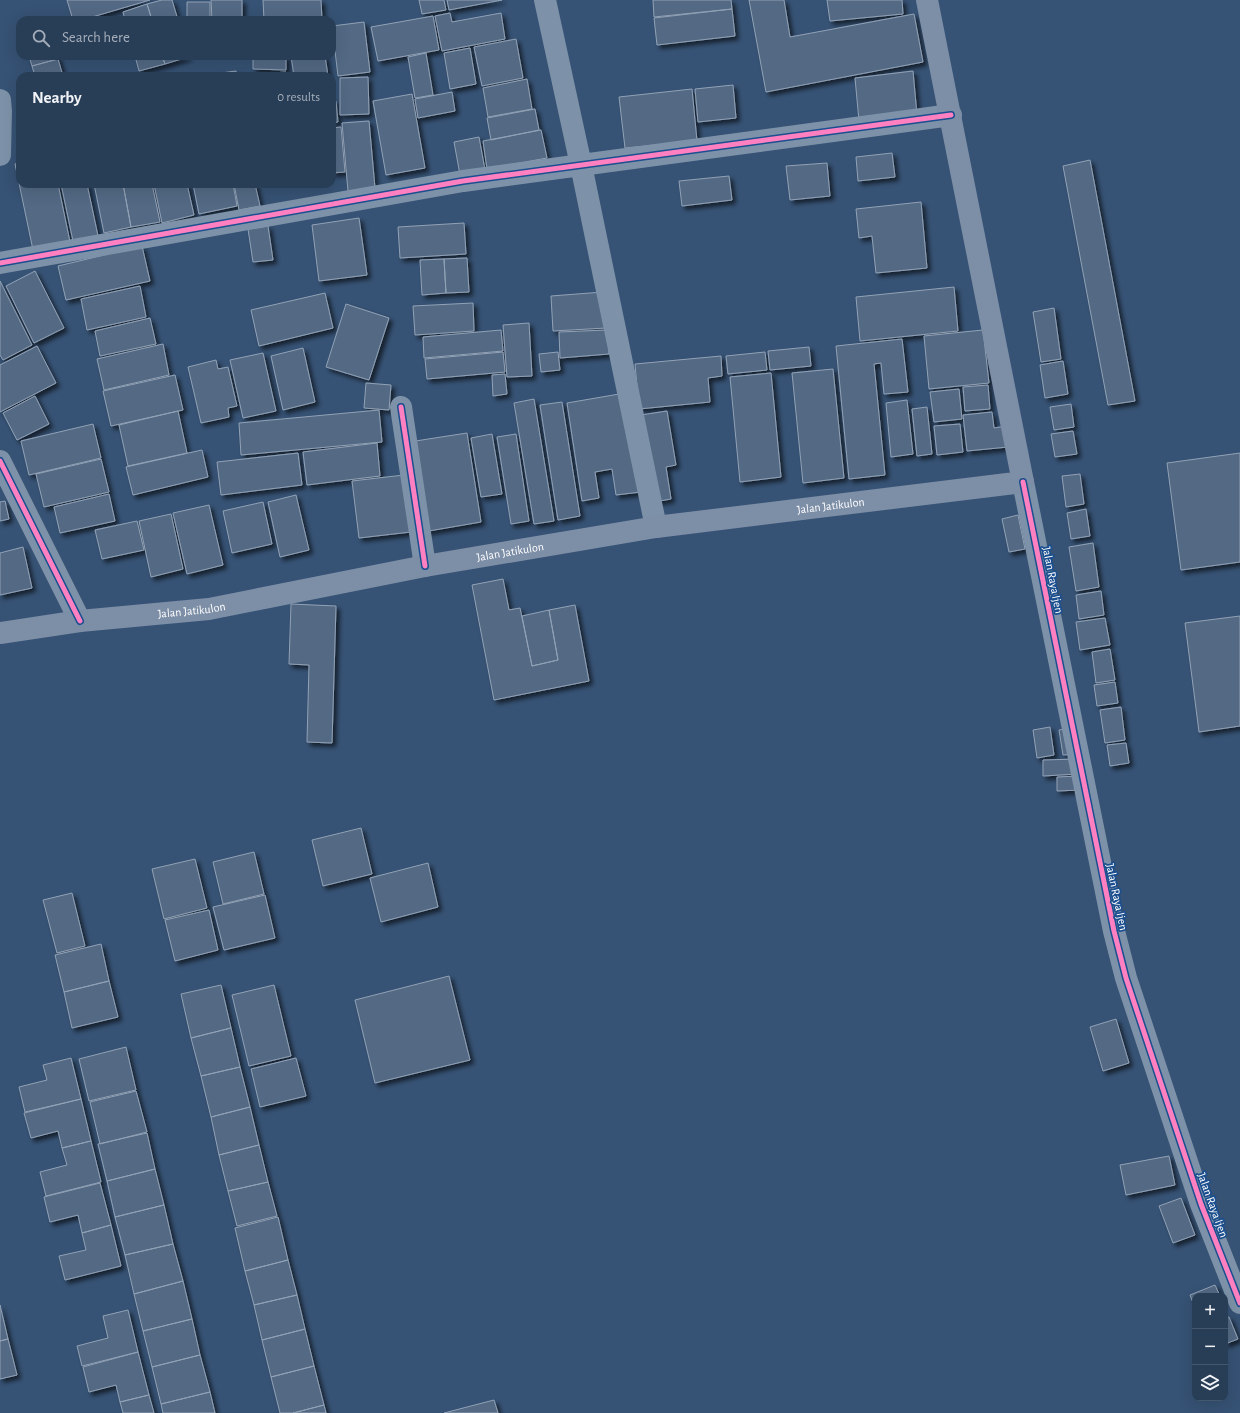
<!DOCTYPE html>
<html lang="en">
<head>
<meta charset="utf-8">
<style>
	:root { --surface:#283e57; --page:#30455d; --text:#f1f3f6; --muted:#a5aeba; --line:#44576d }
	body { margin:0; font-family:"Alegreya Sans",sans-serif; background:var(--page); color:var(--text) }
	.controls { position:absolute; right:12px; bottom:12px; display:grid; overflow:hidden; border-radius:8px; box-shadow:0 4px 16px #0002 }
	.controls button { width:36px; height:36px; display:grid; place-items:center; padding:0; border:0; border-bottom:1px solid var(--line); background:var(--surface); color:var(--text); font:20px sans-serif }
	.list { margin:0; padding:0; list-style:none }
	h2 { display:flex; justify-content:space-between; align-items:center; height:52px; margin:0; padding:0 16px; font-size:17px }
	h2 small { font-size:13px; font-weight:400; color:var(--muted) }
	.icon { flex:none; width:22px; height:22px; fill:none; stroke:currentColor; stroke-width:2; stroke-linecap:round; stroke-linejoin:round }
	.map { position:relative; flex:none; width:1240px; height:1413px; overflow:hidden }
	.search { position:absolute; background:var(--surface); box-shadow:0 4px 16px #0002; left:16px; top:16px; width:320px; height:44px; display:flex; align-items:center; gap:10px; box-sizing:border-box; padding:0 14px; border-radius:12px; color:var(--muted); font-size:15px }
	.panel { position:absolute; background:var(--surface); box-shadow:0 4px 16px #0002; left:16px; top:72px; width:320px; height:116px; border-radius:12px }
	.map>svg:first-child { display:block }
</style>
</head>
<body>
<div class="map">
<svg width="1240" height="1413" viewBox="0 0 1240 1413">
	<defs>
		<filter id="shadow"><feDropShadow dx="3.5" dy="3.5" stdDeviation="2" flood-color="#0009"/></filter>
	</defs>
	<rect width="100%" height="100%" fill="#365274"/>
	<path fill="#526984" stroke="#92a2b6" filter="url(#shadow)" d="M 67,0 L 150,0 L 82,20 L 73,20 Z
		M 162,0 L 172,0 L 178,20 L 152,20 L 147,4 Z
		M 211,0 L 242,0 L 242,20 L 212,20 Z
		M 263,0 L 321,0 L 322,20 L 264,20 Z
		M 419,0 L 444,0 L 446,10 L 422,14 Z
		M 447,0 L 502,0 L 449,10 Z
		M 653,0 L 731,0 L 732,9 L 654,17 Z
		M 749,0 L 784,0 L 790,37 L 914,14 L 923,62 L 766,92 Z
		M 827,0 L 902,0 L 903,14 L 830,21 Z
		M 187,2 L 210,2 L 210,20 L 187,20 Z
		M 147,4 L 152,20 L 125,20 L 123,12 Z
		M 732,9 L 735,36 L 657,45 L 654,18 Z
		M 450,13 L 452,22 L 501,13 L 505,39 L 442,51 L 435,16 Z
		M 433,16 L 439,50 L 378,61 L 371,27 Z
		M 364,22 L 370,72 L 338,76 L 332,26 Z
		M 516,39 L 523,78 L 482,86 L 474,47 Z
		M 470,48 L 476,84 L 450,89 L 444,53 Z
		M 426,53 L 433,95 L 415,98 L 408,57 Z
		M 29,56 L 57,56 L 58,59 L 32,66 Z
		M 135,56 L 162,56 L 165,64 L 139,71 Z
		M 162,56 L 188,56 L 188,57 L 165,64 Z
		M 253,56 L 286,56 L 286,70 L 253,69 Z
		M 291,56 L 325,56 L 328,76 L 294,76 Z
		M 58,59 L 63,76 L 35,76 L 32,66 Z
		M 236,71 L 237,76 L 198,76 Z
		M 913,71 L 917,115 L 859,121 L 855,78 Z
		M 286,72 L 286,76 L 247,76 L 247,75 Z
		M 368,77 L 369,114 L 340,115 L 340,78 Z
		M 527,79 L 532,109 L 488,117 L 483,88 Z
		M 733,85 L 736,118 L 698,122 L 695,89 Z
		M 692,89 L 697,141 L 625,148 L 619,97 Z
		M 452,92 L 455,111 L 418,118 L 415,99 Z
		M 412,94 L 425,168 L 386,175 L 373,101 Z
		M 332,101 L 336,101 L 338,122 L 332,123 Z
		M 535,109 L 539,130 L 491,140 L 487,118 Z
		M 369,121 L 375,188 L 348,191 L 342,123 Z
		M 341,127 L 345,172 L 332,173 L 332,128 Z
		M 541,130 L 547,158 L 487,169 L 483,141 Z
		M 479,137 L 485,170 L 460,175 L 454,142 Z
		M 892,153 L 895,177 L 858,181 L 856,157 Z
		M 1090,160 L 1135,401 L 1108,405 L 1063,166 Z
		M 20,162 L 20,184 L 58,184 L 70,242 L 33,250 L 15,164 Z
		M 827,163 L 830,196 L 790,200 L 786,166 Z
		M 729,176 L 732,200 L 682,206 L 679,181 Z
		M 61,184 L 87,184 L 98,236 L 73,241 Z
		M 94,184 L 123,184 L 131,227 L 104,233 Z
		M 123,184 L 152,184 L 160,222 L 131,227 Z
		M 154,184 L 187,184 L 194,215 L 162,223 Z
		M 193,184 L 233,184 L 237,206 L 199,214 Z
		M 234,184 L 255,184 L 260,206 L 239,210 Z
		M 921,202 L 927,268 L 876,273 L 872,236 L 859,238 L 856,209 Z
		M 359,218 L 367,275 L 319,281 L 312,225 Z
		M 464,223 L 466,254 L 400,258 L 398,227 Z
		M 268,226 L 273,260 L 253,262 L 248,229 Z
		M 142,246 L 150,281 L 66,300 L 58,266 Z
		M 467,258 L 469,292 L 446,293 L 444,259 Z
		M 444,259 L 446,293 L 422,295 L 420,260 Z
		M 35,271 L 64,328 L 34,343 L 6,286 Z
		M 0,281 L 32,345 L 3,360 L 0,355 Z
		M 140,286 L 146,317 L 87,330 L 81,299 Z
		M 954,287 L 958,331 L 860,341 L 856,297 Z
		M 603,292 L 606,328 L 553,331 L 551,296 Z
		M 325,293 L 333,328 L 259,346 L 251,310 Z
		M 473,303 L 474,331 L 415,335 L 413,306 Z
		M 346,304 L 389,318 L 369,380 L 326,367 Z
		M 1054,308 L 1061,359 L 1041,362 L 1033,312 Z
		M 150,318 L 156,344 L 100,356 L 95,331 Z
		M 529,323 L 532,376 L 507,377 L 503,325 Z
		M 501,330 L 503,351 L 424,358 L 423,337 Z
		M 607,330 L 609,354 L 560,358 L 559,332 Z
		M 983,330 L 989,383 L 929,389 L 924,336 Z
		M 902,339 L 908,392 L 884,394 L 881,363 L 874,364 L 885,475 L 849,479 L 836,346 Z
		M 163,344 L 169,375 L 104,390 L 97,359 Z
		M 37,346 L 56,383 L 0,412 L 0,365 Z
		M 809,347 L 811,366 L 770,370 L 768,351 Z
		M 303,348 L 315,402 L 283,410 L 271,356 Z
		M 503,352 L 505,372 L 427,379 L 425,359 Z
		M 558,352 L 560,370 L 541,372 L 539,354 Z
		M 765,352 L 767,370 L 728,374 L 726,356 Z
		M 263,353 L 276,411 L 243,418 L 230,360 Z
		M 721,356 L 722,376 L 708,378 L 710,402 L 639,409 L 635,364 Z
		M 216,360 L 218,369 L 228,367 L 237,406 L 228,408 L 229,417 L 201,423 L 188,367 Z
		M 1063,361 L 1068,394 L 1045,398 L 1040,365 Z
		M 833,369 L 844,478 L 803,483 L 792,373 Z
		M 771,373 L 781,477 L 740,482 L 730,377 Z
		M 505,374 L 507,394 L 493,396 L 492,375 Z
		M 175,375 L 183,410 L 111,426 L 103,391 Z
		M 366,383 L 391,385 L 389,410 L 364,408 Z
		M 988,385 L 990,409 L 965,411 L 963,387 Z
		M 959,389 L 962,419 L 934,422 L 930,392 Z
		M 625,393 L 641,492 L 616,495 L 612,469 L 595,472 L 599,498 L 582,501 L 567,403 Z
		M 35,396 L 49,424 L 17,440 L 3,413 Z
		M 534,399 L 554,521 L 534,524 L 514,403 Z
		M 907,400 L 913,454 L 891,457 L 886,403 Z
		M 562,402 L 580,516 L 558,520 L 540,405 Z
		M 1071,404 L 1074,427 L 1054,430 L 1050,407 Z
		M 927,407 L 932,454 L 917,456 L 912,409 Z
		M 379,410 L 382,442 L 241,455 L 239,423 Z
		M 178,411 L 187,453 L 128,466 L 119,425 Z
		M 667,411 L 676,465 L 666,467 L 671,499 L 654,502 L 641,415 Z
		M 992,412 L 994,428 L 1006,426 L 1008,447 L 967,451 L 963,415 Z
		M 93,424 L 101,458 L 29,475 L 21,441 Z
		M 960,424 L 963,452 L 937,455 L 934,426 Z
		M 1073,431 L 1077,454 L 1055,457 L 1051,434 Z
		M 467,433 L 481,522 L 423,532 L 409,442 Z
		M 492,434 L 502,494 L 481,497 L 471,438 Z
		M 516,434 L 529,521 L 511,524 L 497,437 Z
		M 377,443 L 380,476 L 307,485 L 303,452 Z
		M 202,450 L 208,477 L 133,495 L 126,467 Z
		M 298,453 L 302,485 L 221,495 L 217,462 Z
		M 1240,453 L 1240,562 L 1181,570 L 1167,463 Z
		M 101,459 L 109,492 L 44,507 L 36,474 Z
		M 1080,474 L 1084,504 L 1066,507 L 1062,476 Z
		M 404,475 L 411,532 L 359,538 L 352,481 Z
		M 109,494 L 115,521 L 60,533 L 54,507 Z
		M 296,495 L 309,550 L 280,557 L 268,502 Z
		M 5,501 L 9,519 L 0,521 L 0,502 Z
		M 263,502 L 272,544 L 232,553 L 223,511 Z
		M 209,505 L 223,565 L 187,574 L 173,513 Z
		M 1086,509 L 1090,536 L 1071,539 L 1067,513 Z
		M 171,514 L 183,569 L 151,577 L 139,521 Z
		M 1018,515 L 1025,549 L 1009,552 L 1002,519 Z
		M 137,521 L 144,550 L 102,559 L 95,530 Z
		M 1093,543 L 1099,587 L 1076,591 L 1069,547 Z
		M 23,547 L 32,588 L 0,595 L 0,553 Z
		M 503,579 L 509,610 L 520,608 L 532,666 L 558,660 L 549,610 L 575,605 L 589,681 L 494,700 L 472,585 Z
		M 1101,591 L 1104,615 L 1079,619 L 1076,595 Z
		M 291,604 L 336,606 L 332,743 L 307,742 L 309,665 L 289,664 Z
		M 549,610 L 558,660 L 532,666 L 522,616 Z
		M 1240,616 L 1240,726 L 1199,732 L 1185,623 Z
		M 1105,618 L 1110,645 L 1080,650 L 1076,622 Z
		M 1110,649 L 1115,680 L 1096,683 L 1092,652 Z
		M 1115,682 L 1118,703 L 1097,706 L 1094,685 Z
		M 1121,707 L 1125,740 L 1105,743 L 1100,710 Z
		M 1050,727 L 1054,755 L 1037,758 L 1033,730 Z
		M 1071,728 L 1075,754 L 1063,755 L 1059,730 Z
		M 1126,743 L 1129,763 L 1110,766 L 1107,745 Z
		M 1078,759 L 1078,774 L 1043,776 L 1043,760 Z
		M 1080,776 L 1080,790 L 1057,791 L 1057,777 Z
		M 361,828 L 372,874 L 323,886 L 312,840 Z
		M 254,852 L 264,894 L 223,904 L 213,862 Z
		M 195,859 L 207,908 L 164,919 L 152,869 Z
		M 428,863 L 438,907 L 381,922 L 370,878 Z
		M 72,893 L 85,946 L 57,953 L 43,900 Z
		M 265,895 L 275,938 L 224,950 L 213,907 Z
		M 209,910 L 218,950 L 175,961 L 165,920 Z
		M 101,944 L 109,981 L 64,992 L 55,955 Z
		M 449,976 L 470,1060 L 375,1083 L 355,1000 Z
		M 109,981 L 118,1017 L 72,1028 L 64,992 Z
		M 221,985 L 231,1028 L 191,1038 L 181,994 Z
		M 274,985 L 291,1056 L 249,1066 L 232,995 Z
		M 1116,1019 L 1129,1063 L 1103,1071 L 1090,1027 Z
		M 231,1028 L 240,1067 L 201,1076 L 191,1038 Z
		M 126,1047 L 136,1090 L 89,1101 L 79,1059 Z
		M 71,1058 L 81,1099 L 25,1112 L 19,1087 L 47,1080 L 43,1065 Z
		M 296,1058 L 306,1096 L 260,1107 L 251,1069 Z
		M 240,1067 L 250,1107 L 211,1117 L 201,1076 Z
		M 136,1091 L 147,1132 L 100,1144 L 90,1102 Z
		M 81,1099 L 91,1141 L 62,1148 L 58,1131 L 31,1138 L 24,1113 Z
		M 250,1107 L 259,1145 L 219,1155 L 211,1117 Z
		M 147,1133 L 155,1169 L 107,1181 L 98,1144 Z
		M 91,1141 L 101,1182 L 46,1196 L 40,1172 L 67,1165 L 62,1148 Z
		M 259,1145 L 268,1182 L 228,1191 L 219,1155 Z
		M 1169,1156 L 1175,1185 L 1126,1195 L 1120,1165 Z
		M 155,1169 L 164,1205 L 115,1217 L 107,1181 Z
		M 268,1182 L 277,1216 L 237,1226 L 228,1191 Z
		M 100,1183 L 111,1225 L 82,1233 L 78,1215 L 50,1222 L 44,1197 Z
		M 1181,1198 L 1195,1235 L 1173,1243 L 1159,1206 Z
		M 164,1205 L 173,1244 L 125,1255 L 115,1217 Z
		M 278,1217 L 288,1260 L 245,1271 L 235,1228 Z
		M 111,1225 L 121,1266 L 65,1280 L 59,1256 L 86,1250 L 82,1233 Z
		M 173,1244 L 183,1281 L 134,1294 L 125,1255 Z
		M 288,1260 L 297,1295 L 254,1305 L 245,1271 Z
		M 183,1281 L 192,1319 L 143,1331 L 134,1294 Z
		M 1215,1285 L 1220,1296 L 1195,1296 L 1195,1308 L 1190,1295 Z
		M 297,1295 L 305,1329 L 262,1340 L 254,1305 Z
		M 0,1305 L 8,1339 L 0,1341 Z
		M 128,1310 L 138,1352 L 82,1366 L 77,1346 L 108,1338 L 103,1316 Z
		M 1229,1317 L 1238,1339 L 1225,1344 L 1225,1318 Z
		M 192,1319 L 200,1355 L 152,1367 L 143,1331 Z
		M 305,1329 L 314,1366 L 271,1377 L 262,1340 Z
		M 8,1339 L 17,1375 L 0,1379 L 0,1341 Z
		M 138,1352 L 149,1395 L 120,1402 L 116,1385 L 89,1392 L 83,1367 Z
		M 200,1355 L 210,1392 L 161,1404 L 152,1367 Z
		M 314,1366 L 324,1405 L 293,1413 L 280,1413 L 271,1377 Z
		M 210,1392 L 215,1413 L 163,1413 L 161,1404 Z
		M 149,1395 L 154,1413 L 123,1413 L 120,1402 Z
		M 494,1400 L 498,1413 L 444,1413 Z
		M 324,1405 L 326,1413 L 293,1413 Z"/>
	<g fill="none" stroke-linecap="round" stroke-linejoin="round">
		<path stroke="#7d92a8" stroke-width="22" d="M 545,0 L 581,165 L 656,527
			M 0,100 L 1,111 L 0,155
			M 0,263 L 463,181 L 951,115
			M 401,407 L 425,566
			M 0,461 L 80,621
			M 1023,482 L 1114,931 L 1126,978 L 1201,1204 L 1240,1303"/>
		<path stroke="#7d8ea7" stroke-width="22" id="s1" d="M 0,633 L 80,621 L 209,609 L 425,566 L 656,527 L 1023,482 L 927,0"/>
		<g stroke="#1b4f8f" stroke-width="8">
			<path id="cycleway" d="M 0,263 L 463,181 L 951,115
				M 401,407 L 425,566
				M 0,461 L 80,621
				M 1023,482 L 1114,931 L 1126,978 L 1201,1204 L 1240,1303"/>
		</g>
		<use href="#cycleway" stroke="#ff80c0" stroke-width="5"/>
	</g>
	<g text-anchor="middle" stroke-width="3.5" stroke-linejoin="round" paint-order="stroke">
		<g font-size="12" fill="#fff" stroke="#1b4f8f">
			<text dy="4" stroke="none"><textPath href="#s1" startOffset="841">Jalan Jatikulon</textPath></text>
			<text dy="4" stroke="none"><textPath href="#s1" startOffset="517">Jalan Jatikulon</textPath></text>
			<text transform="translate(1053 580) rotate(79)" y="4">Jalan Raya Ijen</text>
			<text dy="4" stroke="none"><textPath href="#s1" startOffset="193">Jalan Jatikulon</textPath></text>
			<text transform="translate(1117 897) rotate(78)" y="4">Jalan Raya Ijen</text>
			<text transform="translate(1213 1205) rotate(70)" y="4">Jalan Raya Ijen</text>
		</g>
	</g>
</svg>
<div class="controls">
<button>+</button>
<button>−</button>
<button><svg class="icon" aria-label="layers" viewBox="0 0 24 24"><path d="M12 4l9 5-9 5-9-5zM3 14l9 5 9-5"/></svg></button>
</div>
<div class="search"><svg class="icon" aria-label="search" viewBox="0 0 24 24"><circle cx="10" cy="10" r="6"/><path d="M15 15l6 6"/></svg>Search here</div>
<section class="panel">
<h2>Nearby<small>0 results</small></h2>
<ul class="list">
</ul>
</section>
</div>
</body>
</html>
